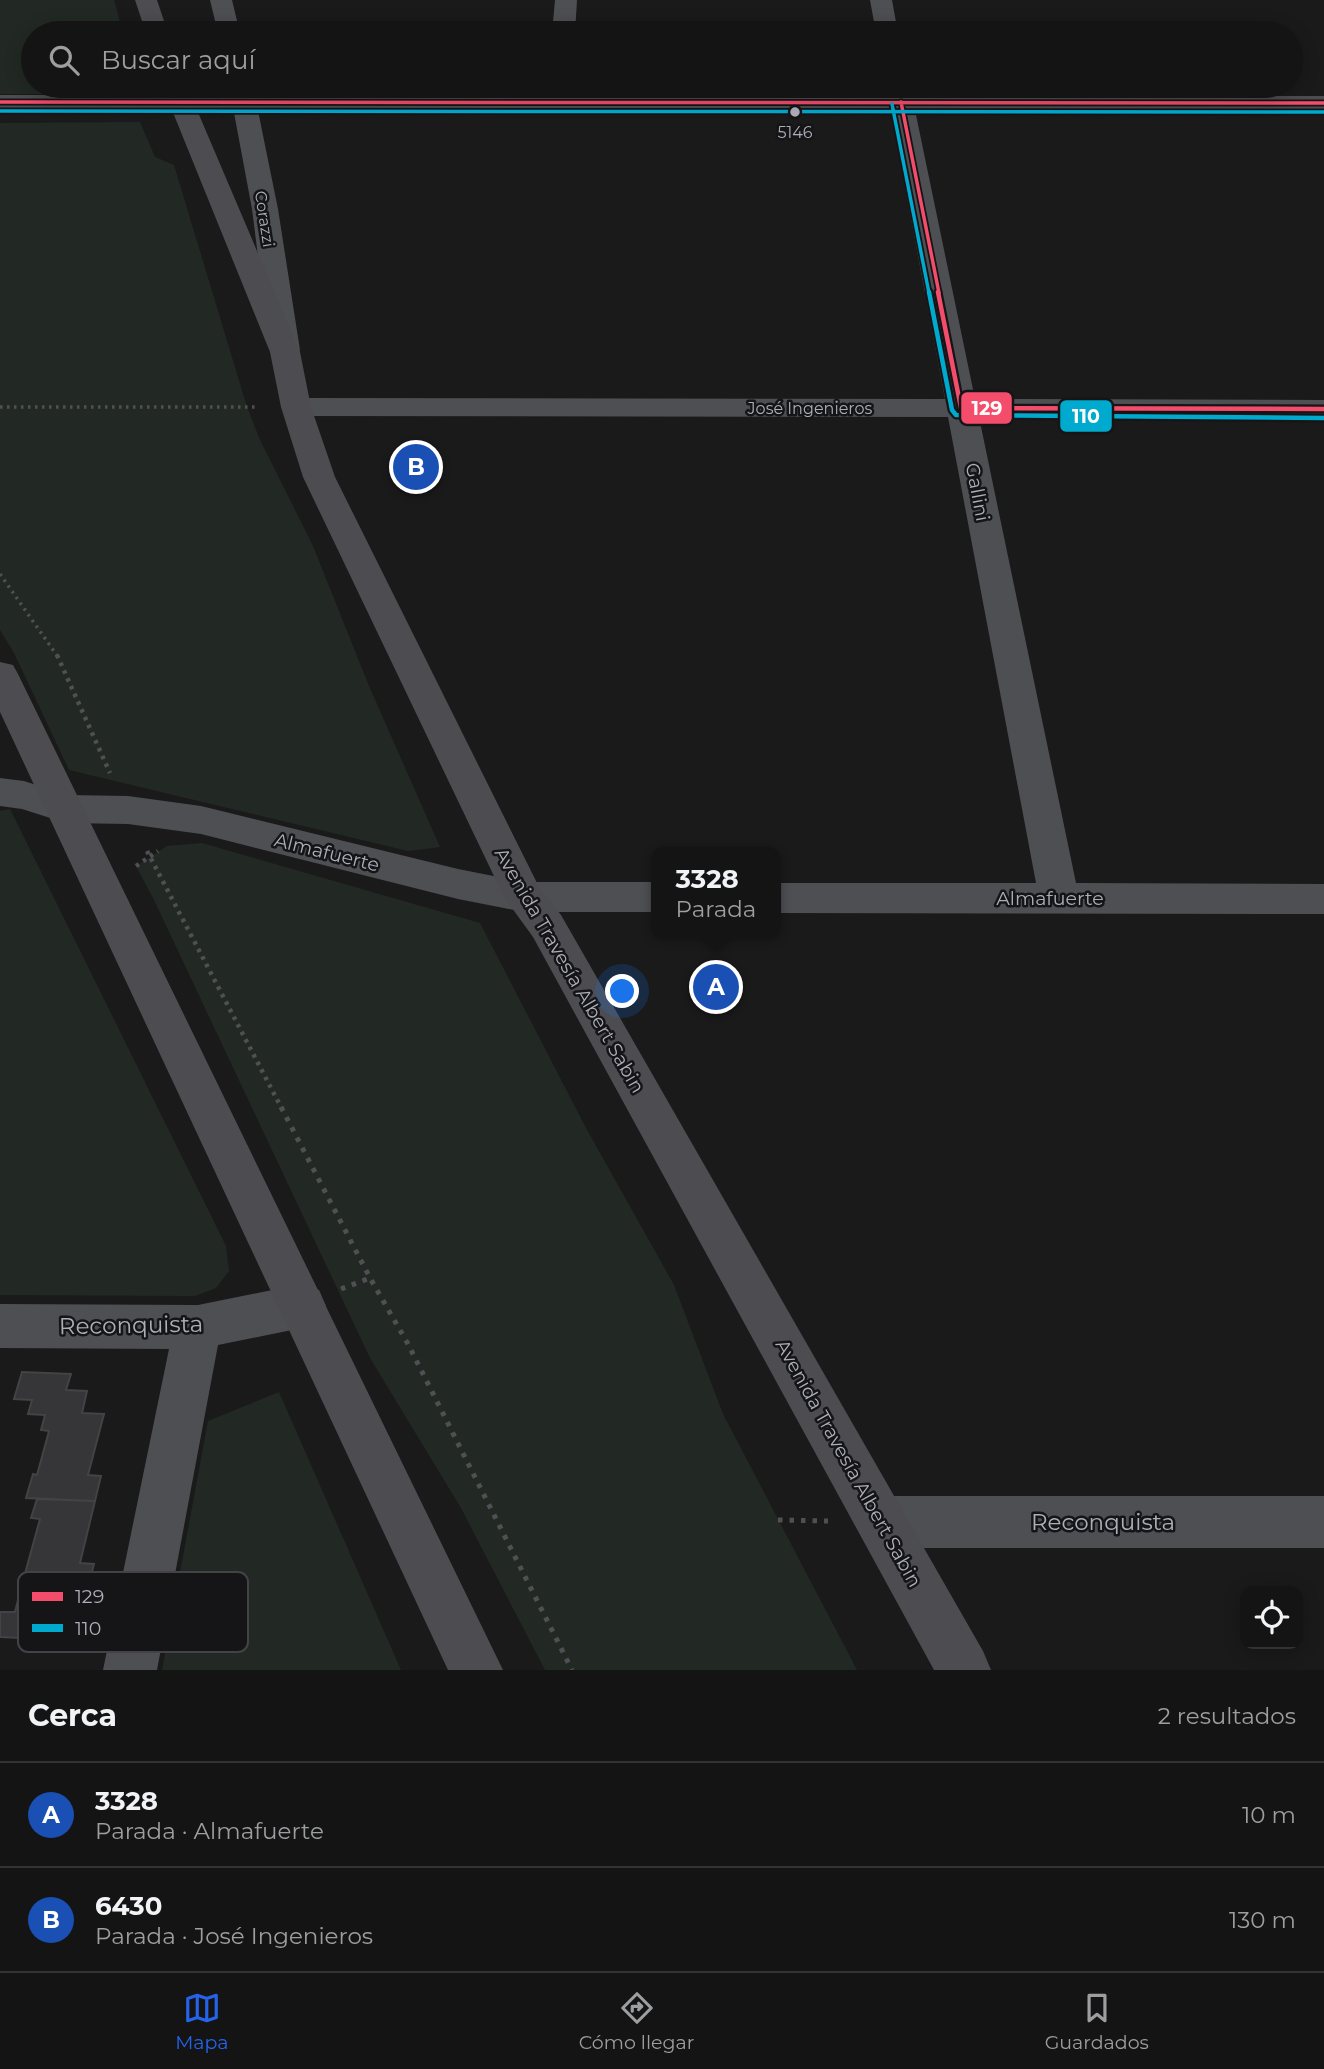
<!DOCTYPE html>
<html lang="es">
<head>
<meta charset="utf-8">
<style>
	:root { --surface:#141414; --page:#212122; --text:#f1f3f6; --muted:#9d9ea0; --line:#333334; --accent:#2563eb }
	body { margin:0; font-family:Montserrat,sans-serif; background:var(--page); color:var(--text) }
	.controls { position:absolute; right:21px; bottom:21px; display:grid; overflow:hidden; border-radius:14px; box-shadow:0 4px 18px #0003 }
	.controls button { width:63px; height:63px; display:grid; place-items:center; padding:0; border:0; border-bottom:2px solid var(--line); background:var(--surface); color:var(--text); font:35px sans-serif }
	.you { position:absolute; left:623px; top:992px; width:24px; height:24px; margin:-18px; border:5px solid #fff; border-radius:50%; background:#1a73e8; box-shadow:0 0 0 10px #1a73e833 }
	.badge { display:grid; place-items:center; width:46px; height:46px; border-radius:50%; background:var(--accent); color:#fff; font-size:23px; font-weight:700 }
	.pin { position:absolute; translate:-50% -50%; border:4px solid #fff; box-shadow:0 2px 7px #0006 }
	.popup { position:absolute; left:651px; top:847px; width:130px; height:91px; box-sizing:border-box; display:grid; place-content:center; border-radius:14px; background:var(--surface); filter:drop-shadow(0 2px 5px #0005); font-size:23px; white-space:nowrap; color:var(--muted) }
	.popup b { font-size:26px; color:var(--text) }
	.popup::after { content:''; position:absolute; left:50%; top:100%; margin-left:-14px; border:14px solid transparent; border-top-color:var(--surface) }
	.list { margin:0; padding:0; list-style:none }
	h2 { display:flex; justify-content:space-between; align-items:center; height:91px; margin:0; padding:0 28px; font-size:30px }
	h2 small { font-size:23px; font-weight:400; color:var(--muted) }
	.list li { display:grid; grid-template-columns:46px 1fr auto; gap:21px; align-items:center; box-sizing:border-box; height:105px; padding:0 28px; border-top:2px solid var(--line) }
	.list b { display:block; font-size:26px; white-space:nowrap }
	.list p { margin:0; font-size:23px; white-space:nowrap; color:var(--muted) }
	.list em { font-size:23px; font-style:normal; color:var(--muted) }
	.icon { flex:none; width:38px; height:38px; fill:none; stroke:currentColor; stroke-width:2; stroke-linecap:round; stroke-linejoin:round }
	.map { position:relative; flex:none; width:1324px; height:1670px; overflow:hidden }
	.search { position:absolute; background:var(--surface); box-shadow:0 4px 18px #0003; left:21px; right:21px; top:21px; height:77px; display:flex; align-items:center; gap:18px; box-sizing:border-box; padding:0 24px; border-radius:38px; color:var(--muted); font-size:26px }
	.sheet { height:301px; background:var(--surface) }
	nav { display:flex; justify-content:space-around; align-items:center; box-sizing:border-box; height:98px; border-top:2px solid var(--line); background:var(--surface); font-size:19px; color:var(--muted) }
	nav a { display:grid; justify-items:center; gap:4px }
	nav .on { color:var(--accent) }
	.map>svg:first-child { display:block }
</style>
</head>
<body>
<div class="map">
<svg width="1324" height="1670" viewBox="0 0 1324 1670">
	<rect width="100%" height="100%" fill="#1a1a1a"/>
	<path fill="#222924" d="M 0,0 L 114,0 L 123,33 L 33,33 L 33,86 L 135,87 L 124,94 L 0,94 Z
		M 140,122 L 155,157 L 174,165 L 247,407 L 260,440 L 313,546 L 369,686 L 440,847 L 408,851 L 69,770 L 14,653 L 0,630 L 0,123 Z
		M 10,809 L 226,1246 L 229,1271 L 216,1288 L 195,1296 L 0,1295 L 0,811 Z
		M 202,843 L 480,923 L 586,1128 L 674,1285 L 723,1414 L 857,1670 L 545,1670 L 461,1508 L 370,1358 L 154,900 L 136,866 L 167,846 Z
		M 279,1392 L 401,1670 L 162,1670 L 208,1421 Z"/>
	<path fill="#363638" stroke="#434346" stroke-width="2" d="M 22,1372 L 71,1374 L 66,1390 L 87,1391 L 82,1413 L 104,1414 L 88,1475 L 101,1476 L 95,1501 L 26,1498 L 33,1474 L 37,1475 L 49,1431 L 41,1430 L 45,1415 L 28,1414 L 32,1400 L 14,1399 Z
		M 37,1499 L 95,1501 L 80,1563 L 94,1564 L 87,1591 L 21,1588 L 40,1519 L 31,1518 Z
		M 21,1588 L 74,1590 L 67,1618 L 48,1618 L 42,1639 L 0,1637 L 0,1612 L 15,1612 Z"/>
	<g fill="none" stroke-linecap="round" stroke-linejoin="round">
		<path stroke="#505054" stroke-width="3.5" stroke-dasharray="2.5 4.5" stroke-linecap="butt" d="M 0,407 L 258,407
			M 0,574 L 58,657"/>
		<path stroke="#505054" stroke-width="4.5" stroke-dasharray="3.5 5" stroke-linecap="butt" d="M 57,655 L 110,773
			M 147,851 L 282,1109
			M 136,866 L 158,851"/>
		<path stroke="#505054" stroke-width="5" stroke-dasharray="4.5 7" stroke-linecap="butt" d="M 281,1107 L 370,1278 L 408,1344 L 572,1670
			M 341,1289 L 370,1278
			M 778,1520 L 828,1521"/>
		<path fill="#4e4f53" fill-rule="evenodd" d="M 210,0 L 232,0 L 240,33 L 218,33 Z
			M 555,0 L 577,0 L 575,33 L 552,33 Z
			M 870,0 L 892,0 L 898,33 L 876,33 Z
			M 229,86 L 253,86 L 278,209 L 300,350 L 295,356 L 285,359 L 275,356 L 270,350 L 252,209 Z
			M 548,86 L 572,86 L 571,102 L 568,107 L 559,109 L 550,107 L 547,102 Z
			M 886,86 L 910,86 L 975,399 L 1324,400 L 1324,418 L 979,417 L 1076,883 L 1324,884 L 1324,914 L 776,913 L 776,883 L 1036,883 L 948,417 L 296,416 L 285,413 L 281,407 L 285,401 L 296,398 L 945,399 Z
			M 0,778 L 24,781 L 67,795 L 128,796 L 201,806 L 458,869 L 524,882 L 656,882 L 656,912 L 524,912 L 458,899 L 201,834 L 128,824 L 66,823 L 22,809 L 0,806 Z
			M 302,1284 L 319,1290 L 326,1306 L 319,1322 L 302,1328 L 218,1345 L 157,1670 L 103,1670 L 169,1349 L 0,1348 L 0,1304 L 198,1305 Z
			M 882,1496 L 1324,1496 L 1324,1548 L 882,1548 L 864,1540 L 856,1522 L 864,1504 Z"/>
		<path fill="#4d4d51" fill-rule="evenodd" d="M 135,0 L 157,0 L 168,33 L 146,33 Z
			M 163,86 L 187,86 L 191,95 L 1324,96 L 1324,110 L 197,110 L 300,352 L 311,407 L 335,477 L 539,887 L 561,915 L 983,1651 L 991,1670 L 934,1670 L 533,937 L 504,897 L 303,477 L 281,407 L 270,352 L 172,110 L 0,109 L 0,95 L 166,95 Z
			M 0,662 L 13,665 L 18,674 L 503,1670 L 448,1670 L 0,712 Z"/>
		<g stroke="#151416" stroke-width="7">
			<path id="bus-1-far1" d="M 0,102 L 1324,103
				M 901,102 L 939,293"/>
		</g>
		<g stroke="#151416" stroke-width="9">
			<path id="bus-1" d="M 938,292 L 961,408 L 1324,409"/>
		</g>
		<g stroke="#151416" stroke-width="7">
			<path id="bus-2-far1" d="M 892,104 L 929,293
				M 0,111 L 1324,112"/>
		</g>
		<g stroke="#151416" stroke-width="9">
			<path id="bus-2" d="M 929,292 L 952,410 L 956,415 L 1324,418"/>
		</g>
		<use href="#bus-1-far1" stroke="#f44d6c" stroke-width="3.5"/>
		<use href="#bus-1" stroke="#f44d6c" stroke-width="4.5"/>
		<use href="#bus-2-far1" stroke="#00a9ce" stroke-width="3.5"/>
		<use href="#bus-2" stroke="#00a9ce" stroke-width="4.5"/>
	</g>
	<circle fill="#acaeba" stroke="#151416" stroke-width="2.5" cx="795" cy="112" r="6"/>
	<g text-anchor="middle" stroke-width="5" stroke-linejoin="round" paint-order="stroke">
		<g font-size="16" fill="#acaeba" stroke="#151416">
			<text x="795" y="138">5146</text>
		</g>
		<g font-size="16" fill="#acaeba" stroke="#151416">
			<text transform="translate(265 219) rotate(81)" y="6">Corazzi</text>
			<text x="810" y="414">José Ingenieros</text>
		</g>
		<g font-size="19" fill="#acaeba" stroke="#151416">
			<text transform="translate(978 492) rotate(79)" y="7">Gallini</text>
			<text transform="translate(327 852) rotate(14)" y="7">Almafuerte</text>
			<text x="1050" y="905">Almafuerte</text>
			<text transform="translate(570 970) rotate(60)" y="7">Avenida Travesía Albert Sabin</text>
			<text transform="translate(849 1463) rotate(61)" y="7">Avenida Travesía Albert Sabin</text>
		</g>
		<g font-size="23" fill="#acaeba" stroke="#151416">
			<text transform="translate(131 1325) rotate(-1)" y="8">Reconquista</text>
			<text x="1103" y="1530">Reconquista</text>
		</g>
	</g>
	<rect x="18" y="1572" width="230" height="80" rx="10" fill="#151416" stroke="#424247" stroke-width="2"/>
	<rect x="32" y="1592" width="31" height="9" fill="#f44d6c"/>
	<rect x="32" y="1624" width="31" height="8" fill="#00a9ce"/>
	<g font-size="19" fill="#acaeba">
		<text x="75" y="1603">129</text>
		<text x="75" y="1635">110</text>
	</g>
	<g stroke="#151416" stroke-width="2.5">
		<rect x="960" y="391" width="53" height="34" rx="7" fill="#f44d6c"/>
		<rect x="1059" y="399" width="54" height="34" rx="7" fill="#00a9ce"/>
	</g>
	<g font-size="19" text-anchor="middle" font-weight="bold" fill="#fff">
		<text x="987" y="415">129</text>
		<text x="1086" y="423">110</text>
	</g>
</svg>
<div class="controls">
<button><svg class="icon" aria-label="locate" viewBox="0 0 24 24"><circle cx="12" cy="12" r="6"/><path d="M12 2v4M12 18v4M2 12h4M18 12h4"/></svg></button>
</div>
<div class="you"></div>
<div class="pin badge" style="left:716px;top:987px;background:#1a4fb4">A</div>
<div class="popup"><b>3328</b>Parada</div>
<div class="pin badge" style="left:416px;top:467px;background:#1a4fb4">B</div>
<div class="search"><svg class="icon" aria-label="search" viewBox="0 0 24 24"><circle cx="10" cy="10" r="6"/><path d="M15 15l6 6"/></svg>Buscar aquí</div>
</div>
<section class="sheet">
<h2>Cerca<small>2 resultados</small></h2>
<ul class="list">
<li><span class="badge" style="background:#1a4fb4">A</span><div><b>3328</b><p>Parada · Almafuerte</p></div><em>10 m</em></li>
<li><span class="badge" style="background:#1a4fb4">B</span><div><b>6430</b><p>Parada · José Ingenieros</p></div><em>130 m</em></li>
</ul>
</section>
<nav>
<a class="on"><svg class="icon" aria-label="map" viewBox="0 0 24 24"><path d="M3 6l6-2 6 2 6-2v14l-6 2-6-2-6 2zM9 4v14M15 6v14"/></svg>Mapa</a>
<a><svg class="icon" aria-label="directions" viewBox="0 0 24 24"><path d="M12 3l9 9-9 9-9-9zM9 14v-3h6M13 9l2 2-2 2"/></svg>Cómo llegar</a>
<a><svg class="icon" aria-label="saved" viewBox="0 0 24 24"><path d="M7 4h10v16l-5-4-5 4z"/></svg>Guardados</a>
</nav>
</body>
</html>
